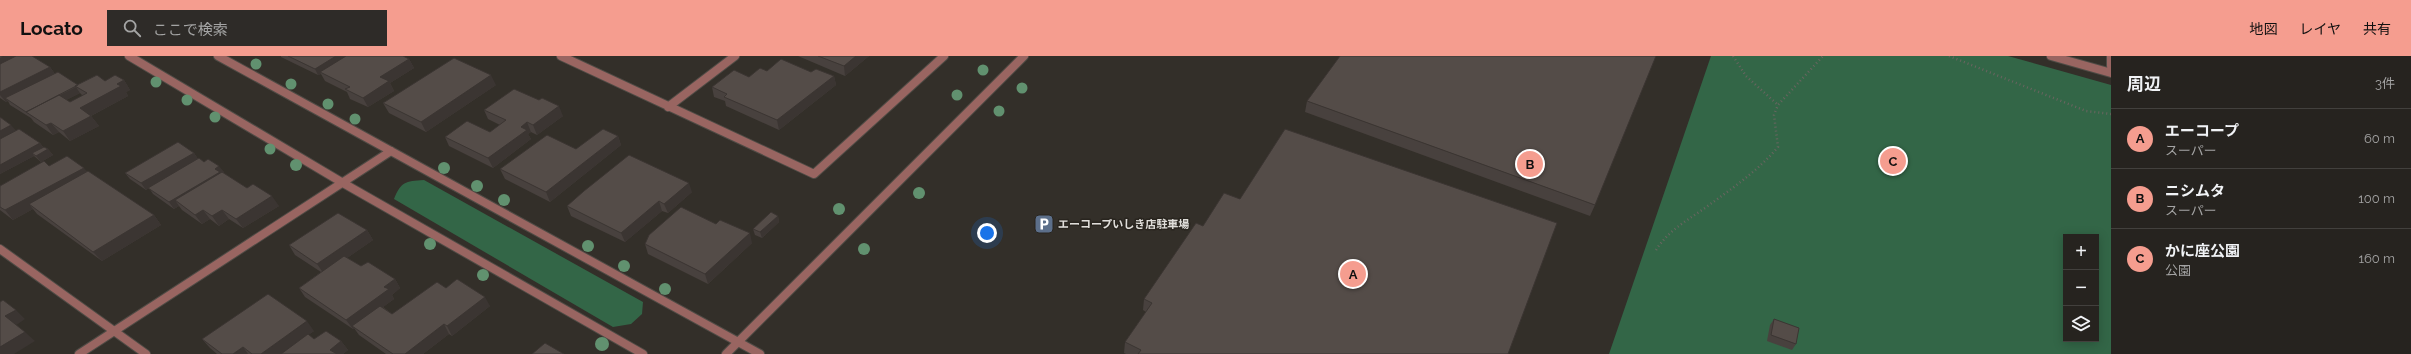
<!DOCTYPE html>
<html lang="ja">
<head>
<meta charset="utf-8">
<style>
	:root { --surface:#26231f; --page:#2e2b28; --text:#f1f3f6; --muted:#a4a4a4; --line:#42403d; --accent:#f59d8f }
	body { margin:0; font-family:Raleway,"Noto Sans JP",sans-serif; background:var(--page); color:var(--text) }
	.controls { position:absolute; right:12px; bottom:12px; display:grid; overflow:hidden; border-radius:0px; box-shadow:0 2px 10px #0003 }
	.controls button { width:36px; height:36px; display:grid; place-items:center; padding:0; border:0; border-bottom:1px solid var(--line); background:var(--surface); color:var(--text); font:20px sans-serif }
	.you { position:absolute; left:987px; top:177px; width:14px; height:14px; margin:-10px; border:3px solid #fff; border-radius:50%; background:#1a73e8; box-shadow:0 0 0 6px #1a73e833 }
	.badge { display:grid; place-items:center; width:26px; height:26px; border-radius:50%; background:var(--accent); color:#111; font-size:13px; font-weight:700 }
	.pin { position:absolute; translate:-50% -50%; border:2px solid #fff; box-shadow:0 1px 4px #0006 }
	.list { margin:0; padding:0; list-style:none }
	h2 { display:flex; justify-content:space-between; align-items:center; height:52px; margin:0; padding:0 16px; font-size:17px }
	h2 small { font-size:13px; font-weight:400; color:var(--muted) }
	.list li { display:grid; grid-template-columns:26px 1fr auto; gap:12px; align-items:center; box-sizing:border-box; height:60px; padding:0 16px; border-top:1px solid var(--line) }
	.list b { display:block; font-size:15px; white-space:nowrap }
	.list p { margin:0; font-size:13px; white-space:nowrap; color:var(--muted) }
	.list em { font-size:13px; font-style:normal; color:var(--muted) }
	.icon { flex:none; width:22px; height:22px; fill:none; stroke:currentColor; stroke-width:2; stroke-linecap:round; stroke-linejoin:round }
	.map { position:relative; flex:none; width:2111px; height:298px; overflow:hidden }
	header { display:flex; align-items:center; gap:24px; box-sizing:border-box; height:56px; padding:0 20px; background:var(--accent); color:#111 }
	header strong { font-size:19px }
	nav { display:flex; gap:22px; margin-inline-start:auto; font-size:14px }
	.search { width:280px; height:36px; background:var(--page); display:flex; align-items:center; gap:10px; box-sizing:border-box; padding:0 14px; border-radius:0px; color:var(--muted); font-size:15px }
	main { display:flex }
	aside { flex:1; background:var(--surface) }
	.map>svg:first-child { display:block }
</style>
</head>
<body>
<header>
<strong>Locato</strong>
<div class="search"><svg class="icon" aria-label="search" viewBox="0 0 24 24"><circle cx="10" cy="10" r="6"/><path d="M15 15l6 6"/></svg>ここで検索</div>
<nav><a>地図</a><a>レイヤ</a><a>共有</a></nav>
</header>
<main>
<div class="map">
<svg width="2111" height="298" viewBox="0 0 2111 298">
	<rect width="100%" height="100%" fill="#332f29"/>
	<path fill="#336647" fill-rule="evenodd" d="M 1711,0 L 2008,0 L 2111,29 L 2111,298 L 1609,298 ZM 2066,181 L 2096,181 L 2096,283 L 2066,283 Z
		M 424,124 L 643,246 L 642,258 L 631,268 L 613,271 L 394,143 C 401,126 405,125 424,124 Z"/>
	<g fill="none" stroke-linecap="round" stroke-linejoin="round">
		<g stroke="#4f4b45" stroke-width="10">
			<path id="minor" d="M 129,0 L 343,127 L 643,298
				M 218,0 L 760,298
				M 561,0 L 814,118 L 944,0
				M 2051,0 L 2111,17
				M 2111,0 L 2111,10
				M 668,51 L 735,0
				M 0,193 L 146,298
				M 79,298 L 391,95"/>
		</g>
		<g stroke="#4f4b45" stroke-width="10">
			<path id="tertiary" d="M 726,298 L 1024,0"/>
		</g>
		<path stroke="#696560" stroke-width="2.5" stroke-dasharray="1 3" stroke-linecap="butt" d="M 1733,0 L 1746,20 L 1778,49
			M 1949,0 L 2086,55 L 2111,58
			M 1656,194 C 1668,175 1686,165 1705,152 C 1731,133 1757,116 1778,91 L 1774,59 L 1778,49 L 1823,0"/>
		<use href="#minor" stroke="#996561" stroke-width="8"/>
		<use href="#tertiary" stroke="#996561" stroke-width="8"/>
	</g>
	<g fill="#61916f">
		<circle cx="256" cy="8" r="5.5"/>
		<circle cx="983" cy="14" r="5.5"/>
		<circle cx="156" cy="26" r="5.5"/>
		<circle cx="291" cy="28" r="5.5"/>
		<circle cx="1022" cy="32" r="5.5"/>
		<circle cx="957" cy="39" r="5.5"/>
		<circle cx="187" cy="44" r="5.5"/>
		<circle cx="328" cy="48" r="5.5"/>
		<circle cx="999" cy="55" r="5.5"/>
		<circle cx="215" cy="61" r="5.5"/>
		<circle cx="355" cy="63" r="5.5"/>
		<circle cx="270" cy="93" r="5.5"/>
		<circle cx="296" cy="109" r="6"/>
		<circle cx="444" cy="112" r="6"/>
		<circle cx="477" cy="130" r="6"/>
		<circle cx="919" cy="137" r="6"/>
		<circle cx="504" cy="144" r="6"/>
		<circle cx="839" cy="153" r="6"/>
		<circle cx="430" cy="188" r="6"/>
		<circle cx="588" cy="190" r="6"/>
		<circle cx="864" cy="193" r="6"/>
		<circle cx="624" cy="210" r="6"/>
		<circle cx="483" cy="219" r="6"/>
		<circle cx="665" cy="233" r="6"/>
		<circle cx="602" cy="288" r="7"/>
	</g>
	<path fill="#48413e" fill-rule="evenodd" d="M 0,0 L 50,11 L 55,18 L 78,29 L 105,25 L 124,24 L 130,34 L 126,36 L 128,40 L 91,60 L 99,70 L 70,85 L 59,76 L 53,79 L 34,66 L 31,62 L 10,49 L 8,45 L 6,46 L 0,42 ZM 80,37 L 83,40 L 70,46 L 66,44 Z
		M 281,0 L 403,0 L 409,3 L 414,12 L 390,27 L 394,35 L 368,51 L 350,43 L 347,36 L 325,25 L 321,18 L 318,19 L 281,1 Z
		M 798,0 L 869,0 L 845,20 Z
		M 767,15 L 811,16 L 834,20 L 836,29 L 779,74 L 726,50 L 725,45 L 714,41 L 712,31 L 749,21 Z
		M 496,29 L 426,76 L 389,57 L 383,47 Z
		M 1307,45 L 1595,149 L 1590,160 L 1305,56 Z
		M 484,54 L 563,60 L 537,79 L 531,76 L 528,78 L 531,83 L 493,112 L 449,90 L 445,81 L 490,76 L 500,69 L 488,63 Z
		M 0,61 L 16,75 L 40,87 L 43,91 L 48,93 L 53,99 L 41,106 L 34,100 L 0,118 Z
		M 618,80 L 621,89 L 550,146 L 505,123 L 500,113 L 576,93 Z
		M 194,97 L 198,103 L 224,116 L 223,117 L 247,132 L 279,150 L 243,172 L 229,163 L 219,170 L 210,163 L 202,168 L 182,154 L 179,150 L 174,153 L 153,138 L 149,132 L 146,134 L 130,123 L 125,117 Z
		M 49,110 L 87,115 L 154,159 L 161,169 L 102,205 L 37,158 L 33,153 L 13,164 L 0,154 L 0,130 Z
		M 692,136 L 668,157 L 662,155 L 625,186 L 571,160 L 567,150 Z
		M 778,160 L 779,166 L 762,182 L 755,179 L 753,173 Z
		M 367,174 L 373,184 L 347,202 L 361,210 L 395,223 L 400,232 L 392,239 L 394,243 L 383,251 L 392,258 L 446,232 L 490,250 L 452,280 L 449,278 L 423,298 L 386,298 L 359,279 L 354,272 L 353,273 L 305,241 L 299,232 L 321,216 L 295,199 L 289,189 Z
		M 752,187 L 708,228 L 648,198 L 645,188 Z
		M 1144,243 L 1508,298 L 1126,298 L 1124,297 L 1125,286 L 1146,256 L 1143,254 Z
		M 1774,263 L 1796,288 L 1792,294 L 1767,285 L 1770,269 Z
		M 314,275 L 308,279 L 314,283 L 341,285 L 348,294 L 343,298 L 217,298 L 210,292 L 202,283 Z"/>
	<path fill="#3b3532" d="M 4,0 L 31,0 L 0,15 L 0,2 Z
		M 336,0 L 350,0 L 320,16 L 321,18 L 318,19 L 315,13 Z
		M 856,0 L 869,0 L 845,20 L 844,10 Z
		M 409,3 L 414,12 L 390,27 L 394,35 L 368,51 L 363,42 L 380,21 Z
		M 50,11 L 57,21 L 5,42 L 8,45 L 6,46 L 0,39 L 0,36 Z
		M 491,19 L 496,29 L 426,76 L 421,66 Z
		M 834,20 L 836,29 L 779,74 L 777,64 Z
		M 124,24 L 130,34 L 126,36 L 128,40 L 87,62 L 80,52 L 117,28 Z
		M 76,31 L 80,37 L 33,61 L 26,56 L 31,62 L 26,56 Z
		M 559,50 L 563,60 L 537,79 L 533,69 Z
		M 91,60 L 99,70 L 70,85 L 63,75 Z
		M 527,66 L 531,76 L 528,78 L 531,83 L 493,112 L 488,102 L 521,71 Z
		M 51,67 L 59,76 L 53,79 L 46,69 Z
		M 11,69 L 19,78 L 0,88 L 0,75 Z
		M 618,80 L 621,89 L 550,146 L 546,136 Z
		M 40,87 L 45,94 L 32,97 L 34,100 L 0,118 L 0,109 Z
		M 48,93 L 53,99 L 41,106 L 36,100 Z
		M 194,97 L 198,103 L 146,134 L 141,127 Z
		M 219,110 L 224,116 L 175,144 L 179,150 L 174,153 L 169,146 Z
		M 84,112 L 92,121 L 29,148 L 33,153 L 13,164 L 5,154 Z
		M 689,127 L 692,136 L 668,157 L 664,148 Z
		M 272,140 L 279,150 L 243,172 L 236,163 Z
		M 659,145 L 662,155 L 625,186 L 621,177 Z
		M 203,154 L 210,163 L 202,168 L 195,159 Z
		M 222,154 L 229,163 L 219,170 L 212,160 Z
		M 154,159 L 161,169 L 102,205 L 93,196 Z
		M 778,160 L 779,166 L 762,182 L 760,176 Z
		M 367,174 L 373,184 L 324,218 L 317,208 Z
		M 750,177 L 752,187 L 708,228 L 705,218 Z
		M 395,223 L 400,232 L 392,239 L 394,243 L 355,272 L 352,270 L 354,272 L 353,273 L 346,264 L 384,231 Z
		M 485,241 L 490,250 L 452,280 L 447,270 Z
		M 16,254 L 25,263 L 15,270 L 5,260 Z
		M 307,265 L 314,275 L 282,298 L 261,298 Z
		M 444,268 L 449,278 L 423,298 L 405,298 Z
		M 25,276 L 35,285 L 14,298 L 0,298 L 0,291 Z
		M 341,285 L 348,294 L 343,298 L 333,298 L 330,294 Z
		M 243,291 L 248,298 L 233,298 Z"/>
	<path fill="#544c48" stroke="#3b3532" d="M 16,0 L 32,0 L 50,11 L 0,36 L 0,8 Z
		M 288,0 L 336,0 L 315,13 Z
		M 346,0 L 403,0 L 409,3 L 380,21 L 389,25 L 363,42 L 345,33 L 350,31 L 320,16 Z
		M 818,0 L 856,0 L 844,10 Z
		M 1340,0 L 1656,0 L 1595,149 L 1307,45 Z
		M 454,2 L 491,19 L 421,66 L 383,47 Z
		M 781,3 L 811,16 L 816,13 L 834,20 L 777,64 L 724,41 L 727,38 L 712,31 L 734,14 L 749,21 L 760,12 L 767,15 Z
		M 58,16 L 78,29 L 26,56 L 5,42 Z
		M 97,19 L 105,25 L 115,19 L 124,24 L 117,28 L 121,30 L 80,52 L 91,60 L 63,75 L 51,67 L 46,69 L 26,56 L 59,39 L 70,46 L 87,37 L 75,30 Z
		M 514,33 L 539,44 L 542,42 L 559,50 L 533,69 L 527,66 L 521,71 L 527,74 L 488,102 L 445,81 L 467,65 L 490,76 L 506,64 L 484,54 Z
		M 0,61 L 11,69 L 0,75 Z
		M 19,73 L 40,87 L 0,109 L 0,83 Z
		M 603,73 L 618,80 L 546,136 L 500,113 L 547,79 L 576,93 Z
		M 1285,73 L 1557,167 L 1508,298 L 1138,298 L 1141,294 L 1125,286 L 1152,247 L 1144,243 L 1196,167 L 1203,170 L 1224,137 L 1240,143 Z
		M 178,86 L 194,97 L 141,127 L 125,117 Z
		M 44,91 L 48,93 L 36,100 L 32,97 Z
		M 629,99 L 689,127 L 664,148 L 659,145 L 621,177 L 567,150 L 584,135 Z
		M 67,100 L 84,112 L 5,154 L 0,151 L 0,130 L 44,105 L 49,110 Z
		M 199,102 L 204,106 L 208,103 L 219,110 L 215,113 L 220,116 L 169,146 L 148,132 Z
		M 88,115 L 154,159 L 93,196 L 29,148 Z
		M 222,116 L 247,132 L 253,128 L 272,140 L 236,163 L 222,154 L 212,160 L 203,154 L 195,159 L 175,144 Z
		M 681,151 L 716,168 L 720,164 L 750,177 L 705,218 L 645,188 L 649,179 Z
		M 771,156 L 778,160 L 760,176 L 753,173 Z
		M 338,157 L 367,174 L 317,208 L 289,189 Z
		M 344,200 L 361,210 L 368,206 L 395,223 L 384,231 L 389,233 L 346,264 L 299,232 Z
		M 457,223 L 485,241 L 447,270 L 444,268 L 405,298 L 393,298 L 352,270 L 380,250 L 392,258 L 437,226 L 446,232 Z
		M 268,238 L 307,265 L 261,298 L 252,298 L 243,291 L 233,298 L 222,298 L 202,283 Z
		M 3,244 L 16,254 L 5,260 L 25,276 L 0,291 L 0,246 Z
		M 1774,263 L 1799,272 L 1796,288 L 1771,279 Z
		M 326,275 L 341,285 L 330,294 L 337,298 L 281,298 L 308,278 L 314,283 Z
		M 545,287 L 564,298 L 532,298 Z"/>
	<defs>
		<g id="parking-square" transform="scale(1)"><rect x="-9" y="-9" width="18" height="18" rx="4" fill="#5c6f8a" stroke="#29251f"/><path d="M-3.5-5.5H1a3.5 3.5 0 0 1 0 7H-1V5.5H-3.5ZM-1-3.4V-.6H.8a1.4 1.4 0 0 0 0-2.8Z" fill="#fff"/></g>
	</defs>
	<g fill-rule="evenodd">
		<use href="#parking-square" x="1044" y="168"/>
	</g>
	<g text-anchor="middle" stroke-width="3" stroke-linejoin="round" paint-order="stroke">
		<g font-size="11" font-weight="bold" fill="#e0deda" stroke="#29251f" text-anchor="start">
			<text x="1058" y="172">エーコープいしき店駐車場</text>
		</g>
	</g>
</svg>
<div class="controls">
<button>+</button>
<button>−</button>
<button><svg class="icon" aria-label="layers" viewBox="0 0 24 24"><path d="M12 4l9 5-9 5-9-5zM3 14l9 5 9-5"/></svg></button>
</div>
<div class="you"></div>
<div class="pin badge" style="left:1353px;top:218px">A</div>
<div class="pin badge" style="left:1530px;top:108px">B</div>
<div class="pin badge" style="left:1893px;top:105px">C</div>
</div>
<aside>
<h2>周辺<small>3件</small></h2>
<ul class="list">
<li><span class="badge">A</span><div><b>エーコープ</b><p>スーパー</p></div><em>60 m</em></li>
<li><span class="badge">B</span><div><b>ニシムタ</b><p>スーパー</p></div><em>100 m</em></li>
<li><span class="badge">C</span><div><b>かに座公園</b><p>公園</p></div><em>160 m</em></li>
</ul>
</aside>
</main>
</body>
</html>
